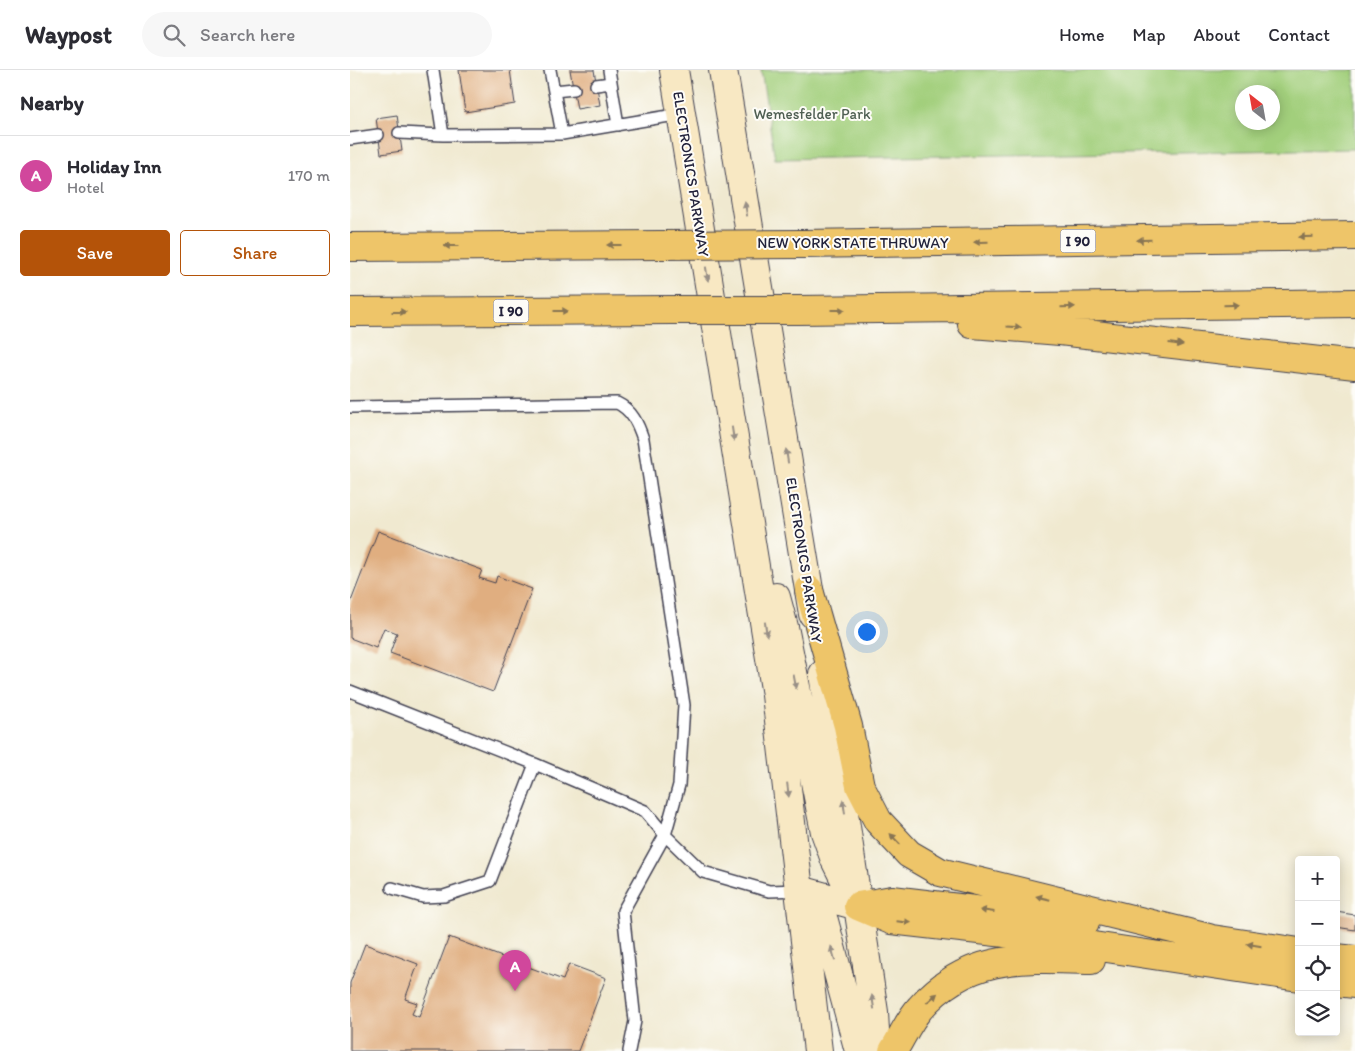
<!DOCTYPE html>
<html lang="en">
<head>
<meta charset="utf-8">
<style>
	:root { --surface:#fff; --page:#f7f7f7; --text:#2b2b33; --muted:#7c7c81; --line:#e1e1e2; --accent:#b45309 }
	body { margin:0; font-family:Itim,sans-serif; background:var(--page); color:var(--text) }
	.controls { position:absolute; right:15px; bottom:15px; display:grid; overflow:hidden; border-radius:5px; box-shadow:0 2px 12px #0003 }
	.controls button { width:45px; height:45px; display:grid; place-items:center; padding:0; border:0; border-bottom:1px solid var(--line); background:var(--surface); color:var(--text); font:25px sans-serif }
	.compass { position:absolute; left:885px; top:15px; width:45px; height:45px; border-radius:50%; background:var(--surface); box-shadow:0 2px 12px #0003; rotate:329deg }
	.you { position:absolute; left:516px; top:561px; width:18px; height:18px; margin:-12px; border:4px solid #fff; border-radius:50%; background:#1a73e8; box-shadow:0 0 0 8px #1a73e833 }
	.badge { display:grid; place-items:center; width:32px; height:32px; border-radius:50%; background:var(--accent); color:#fff; font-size:16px; font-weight:700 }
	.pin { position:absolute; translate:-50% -41px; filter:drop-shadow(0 1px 2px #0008) }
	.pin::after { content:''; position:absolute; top:26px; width:18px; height:15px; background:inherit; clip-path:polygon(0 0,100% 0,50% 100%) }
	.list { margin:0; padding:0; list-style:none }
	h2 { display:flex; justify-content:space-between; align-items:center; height:65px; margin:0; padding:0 20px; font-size:21px }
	h2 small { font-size:16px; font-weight:400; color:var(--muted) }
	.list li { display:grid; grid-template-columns:32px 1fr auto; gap:15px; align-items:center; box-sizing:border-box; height:80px; padding:0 20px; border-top:1px solid var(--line) }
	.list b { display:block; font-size:19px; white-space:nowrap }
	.list p { margin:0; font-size:16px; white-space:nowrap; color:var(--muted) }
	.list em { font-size:16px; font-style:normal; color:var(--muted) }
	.actions { display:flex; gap:10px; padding:15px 20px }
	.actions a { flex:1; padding:11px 0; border:1px solid var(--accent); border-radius:5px; text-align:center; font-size:18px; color:var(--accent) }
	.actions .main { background:var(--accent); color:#fff }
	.icon { flex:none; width:28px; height:28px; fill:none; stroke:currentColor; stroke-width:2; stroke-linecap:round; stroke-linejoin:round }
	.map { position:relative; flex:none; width:1005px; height:981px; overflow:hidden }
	header { display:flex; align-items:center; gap:30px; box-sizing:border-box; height:70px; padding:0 25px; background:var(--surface); border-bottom:1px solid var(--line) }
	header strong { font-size:24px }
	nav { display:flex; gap:28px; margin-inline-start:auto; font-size:18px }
	.search { width:350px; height:45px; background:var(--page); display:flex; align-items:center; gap:12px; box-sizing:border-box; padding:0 18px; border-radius:28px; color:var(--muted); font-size:19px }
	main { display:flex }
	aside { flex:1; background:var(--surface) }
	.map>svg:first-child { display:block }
</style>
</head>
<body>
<header>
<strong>Waypost</strong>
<div class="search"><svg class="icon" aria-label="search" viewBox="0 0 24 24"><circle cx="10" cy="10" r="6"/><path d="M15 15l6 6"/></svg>Search here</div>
<nav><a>Home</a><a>Map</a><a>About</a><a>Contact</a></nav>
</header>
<main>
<aside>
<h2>Nearby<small></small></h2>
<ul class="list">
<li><span class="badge" style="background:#d1479c">A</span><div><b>Holiday Inn</b><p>Hotel</p></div><em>170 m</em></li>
</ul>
<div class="actions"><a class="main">Save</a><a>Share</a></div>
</aside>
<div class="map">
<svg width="1005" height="981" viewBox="0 0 1005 981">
	<rect width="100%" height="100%" fill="#fdfcf7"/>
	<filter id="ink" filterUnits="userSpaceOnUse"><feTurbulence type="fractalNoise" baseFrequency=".02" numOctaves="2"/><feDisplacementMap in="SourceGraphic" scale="10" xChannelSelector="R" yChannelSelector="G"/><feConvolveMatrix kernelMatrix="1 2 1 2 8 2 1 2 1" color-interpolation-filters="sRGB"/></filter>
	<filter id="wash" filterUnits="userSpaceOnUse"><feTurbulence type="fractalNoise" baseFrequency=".0096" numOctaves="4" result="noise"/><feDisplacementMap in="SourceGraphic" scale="20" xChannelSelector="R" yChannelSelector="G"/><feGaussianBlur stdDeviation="1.12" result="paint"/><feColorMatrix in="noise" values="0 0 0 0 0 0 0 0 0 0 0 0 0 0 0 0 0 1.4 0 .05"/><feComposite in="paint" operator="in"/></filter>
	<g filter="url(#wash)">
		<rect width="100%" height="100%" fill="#f0e9d0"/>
		<path fill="#a2cf7c" stroke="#62785c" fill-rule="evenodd" d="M 411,0 L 1005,0 L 1005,79 L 425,89 ZM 922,22 L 922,52 L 892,52 L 892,22 Z"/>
		<g id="blocks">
			<path fill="#e0ae80" d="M 109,0 L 160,0 L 165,34 L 115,42 Z
				M 220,0 L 244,0 L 250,35 L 227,39 Z
				M 47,45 L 52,81 L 31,84 L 26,48 Z
				M 28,461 L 132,500 L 129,508 L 145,513 L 147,506 L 182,519 L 143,622 L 40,583 L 47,563 L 34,558 L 26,578 L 0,568 L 0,534 Z
				M 986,842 L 1005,845 L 1005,860 L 986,857 Z
				M 99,867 L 213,910 L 219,894 L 256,908 L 228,981 L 0,981 L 0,913 L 15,874 L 68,894 L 55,929 L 67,933 L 62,944 L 69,947 Z"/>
		</g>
	</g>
	<g filter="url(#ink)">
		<use href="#blocks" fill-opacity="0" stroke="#414051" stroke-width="1"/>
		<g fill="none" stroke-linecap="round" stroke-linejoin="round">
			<g stroke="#414051" stroke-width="14">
				<path id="lane" d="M 83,0 L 93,65
					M 200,0 L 212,64 L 331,44
					M 259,0 L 268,55
					M 246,15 L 261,13
					M 204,21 L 224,19
					M 49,63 L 93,65 L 212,64
					M 0,69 L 28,65
					M 0,337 L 267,333 C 282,340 288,354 293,369 L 334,635 L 329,715 L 315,765
					M 0,621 L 185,694 L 295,741 L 315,765
					M 42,818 L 73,827 L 94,826 L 140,811 L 185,694
					M 279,981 L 285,951 L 273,841 L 315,765 L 353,802 L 419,821 L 449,820"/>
			</g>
			<g stroke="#414051" stroke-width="30">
				<path id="secondary" d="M 324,0 L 426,625 L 468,981
					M 373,0 L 463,544
					M 426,527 L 434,557 L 475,762 L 485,790 L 495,810
					M 473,604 L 524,942 L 526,981
					M 450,820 L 474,851 L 509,981
					M 450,820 L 508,836"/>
			</g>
			<g stroke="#414051" stroke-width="30">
				<path id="highway" d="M 451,174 L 1005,166
					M 0,177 L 312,175
					M 447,240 L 1005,233
					M 0,242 L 323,240
					M 622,254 L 710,261 L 1005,295
					M 459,520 L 498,656 L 510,716 L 528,751 L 559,784 L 590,802 L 859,868
					M 508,836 L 541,850 L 664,864 L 949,907
					M 508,836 L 542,830 L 735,853
					M 842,866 L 949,882
					M 986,888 L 1005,890
					M 986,912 L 1005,914
					M 543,981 C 552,967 559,950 570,938 C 618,883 675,888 741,890"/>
			</g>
			<use href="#lane" stroke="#fff" stroke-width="11"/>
			<use href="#secondary" stroke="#f8e8c3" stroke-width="28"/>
			<use href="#highway" stroke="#eec569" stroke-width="28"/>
			<g stroke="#414051" stroke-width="30" stroke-linecap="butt">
				<path id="highway-bridge" d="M 312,175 L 451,174
					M 323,240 L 447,240"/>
			</g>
			<use href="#highway-bridge" stroke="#eec569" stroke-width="28"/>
		</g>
		<defs><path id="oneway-solid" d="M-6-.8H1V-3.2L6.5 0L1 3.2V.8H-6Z" transform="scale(1.25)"/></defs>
		<g fill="#988f86">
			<use href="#oneway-solid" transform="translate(396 139) rotate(-99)"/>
			<use href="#oneway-solid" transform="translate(357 204) rotate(81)"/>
			<use href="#oneway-solid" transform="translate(383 364) rotate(81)"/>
			<use href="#oneway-solid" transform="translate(437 386) rotate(-99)"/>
			<use href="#oneway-solid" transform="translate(416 559) rotate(81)"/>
			<use href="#oneway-solid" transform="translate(445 612) rotate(79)"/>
			<use href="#oneway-solid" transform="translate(438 720) rotate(83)"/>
			<use href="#oneway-solid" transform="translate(494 737) rotate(-98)"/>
			<use href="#oneway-solid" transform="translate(483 883) rotate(-106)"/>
			<use href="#oneway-solid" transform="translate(523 932) rotate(-99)"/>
		</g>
		<g fill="#887452">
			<use href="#oneway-solid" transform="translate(956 167) rotate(179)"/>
			<use href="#oneway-solid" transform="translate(794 170) rotate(179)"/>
			<use href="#oneway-solid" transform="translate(631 172) rotate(179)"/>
			<use href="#oneway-solid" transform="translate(264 175) rotate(180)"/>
			<use href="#oneway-solid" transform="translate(101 176) rotate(180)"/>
			<use href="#oneway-solid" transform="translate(881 235) rotate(-1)"/>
			<use href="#oneway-solid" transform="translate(718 237) rotate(-1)"/>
			<use href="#oneway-solid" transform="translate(488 240)"/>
			<use href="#oneway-solid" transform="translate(211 241)"/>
			<use href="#oneway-solid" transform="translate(49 242)"/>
			<use href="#oneway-solid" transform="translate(664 257) rotate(4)"/>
			<use href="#oneway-solid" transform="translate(826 274) rotate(7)"/>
			<use href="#oneway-solid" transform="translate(545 769) rotate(-133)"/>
			<use href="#oneway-solid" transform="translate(693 828) rotate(-166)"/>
			<use href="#oneway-solid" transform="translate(637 841) rotate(-173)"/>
			<use href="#oneway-solid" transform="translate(554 852) rotate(6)"/>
			<use href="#oneway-solid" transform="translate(904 875) rotate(-171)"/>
			<use href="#oneway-solid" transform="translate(582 928) rotate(-41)"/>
		</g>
	</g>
	<g text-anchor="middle" stroke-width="4" stroke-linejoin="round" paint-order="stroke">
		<g fill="#fdfcf7" stroke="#646373" stroke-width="1">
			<rect x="710.5" y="159.5" width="35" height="23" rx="4"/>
			<rect x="143.5" y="229.5" width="35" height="23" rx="4"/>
		</g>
		<g font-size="14" font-weight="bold" fill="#22223b">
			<text x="728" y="176">I 90</text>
			<text x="161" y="246">I 90</text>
		</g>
		<g font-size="15" fill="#4f5f52" stroke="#fdfcf7">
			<text x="462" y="49">Wemesfelder Park</text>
		</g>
		<g font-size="15" fill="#22223b" stroke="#fdfcf7">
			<text transform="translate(341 104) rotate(81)" y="5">ELECTRONICS PARKWAY</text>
			<text x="503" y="178">NEW YORK STATE THRUWAY</text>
			<text transform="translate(454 490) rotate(81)" y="5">ELECTRONICS PARKWAY</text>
		</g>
	</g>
</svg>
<div class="controls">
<button>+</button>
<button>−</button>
<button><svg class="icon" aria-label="locate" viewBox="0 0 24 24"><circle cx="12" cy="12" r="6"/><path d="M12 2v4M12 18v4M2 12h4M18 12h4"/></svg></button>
<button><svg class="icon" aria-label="layers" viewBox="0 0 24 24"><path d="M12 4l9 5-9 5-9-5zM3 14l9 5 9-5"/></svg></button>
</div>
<svg class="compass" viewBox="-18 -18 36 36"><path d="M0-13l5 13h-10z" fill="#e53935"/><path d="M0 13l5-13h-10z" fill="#7c7c81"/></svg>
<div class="you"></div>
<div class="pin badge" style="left:165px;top:921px;background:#d1479c">A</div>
</div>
</main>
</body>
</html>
